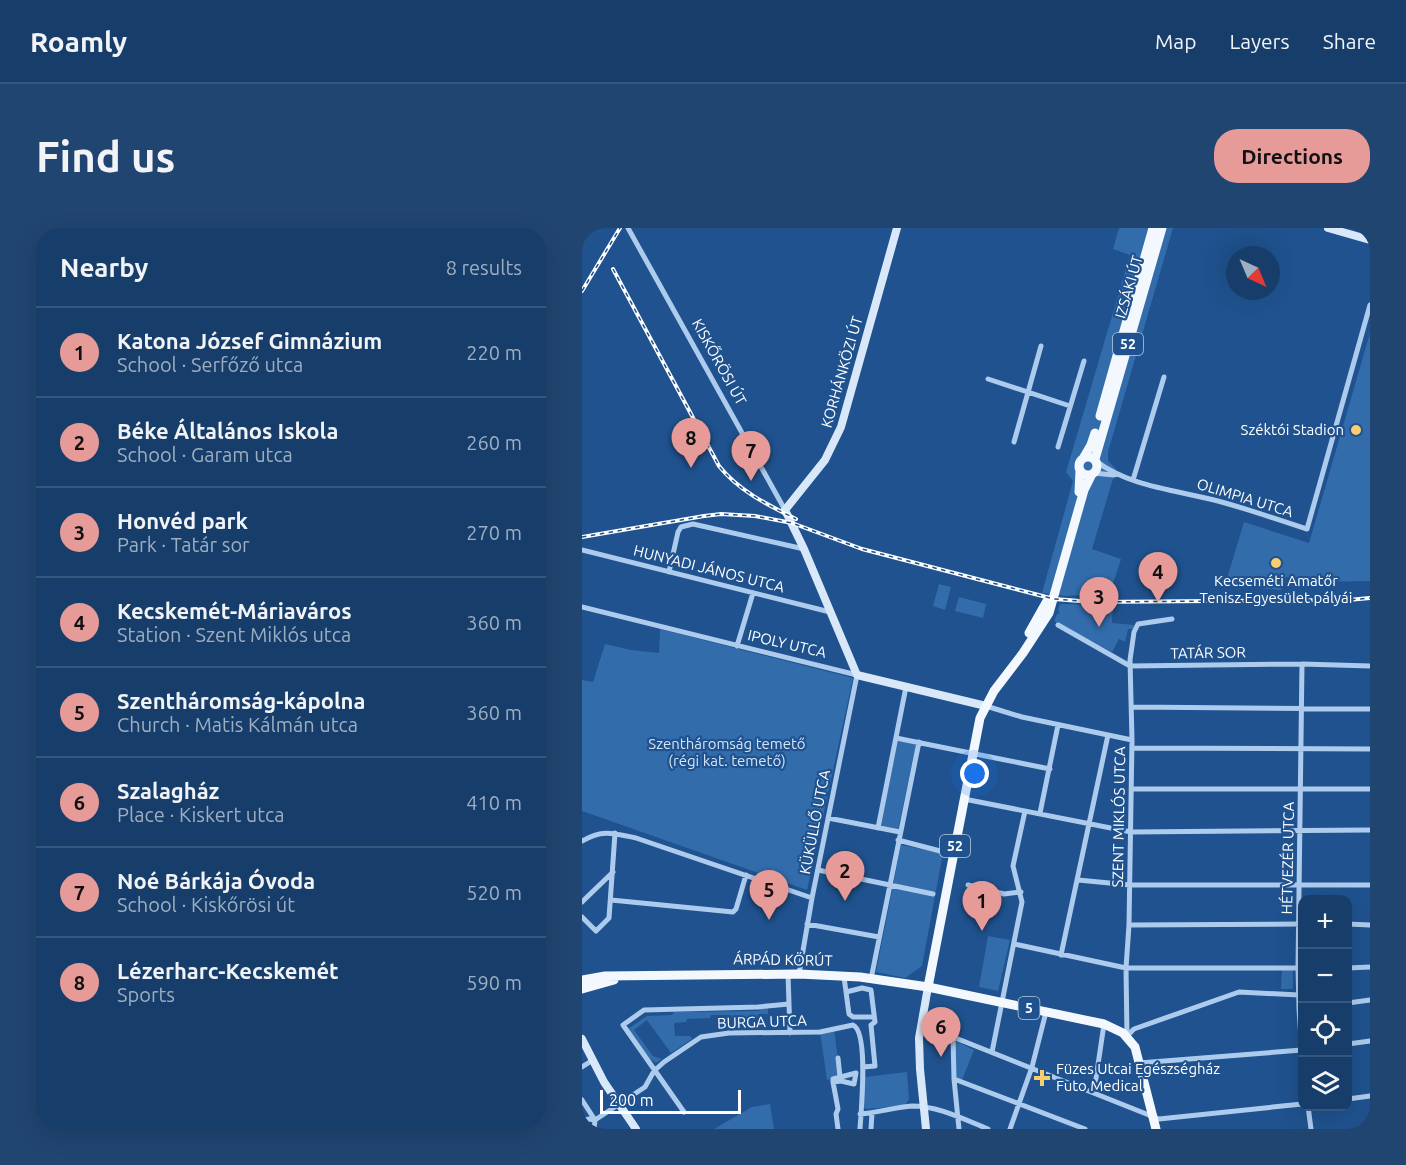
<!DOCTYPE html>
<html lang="en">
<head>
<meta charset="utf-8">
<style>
	:root { --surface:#173e6a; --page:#204570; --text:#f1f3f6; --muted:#9eaec1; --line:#36577e; --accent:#e69b98 }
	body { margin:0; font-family:Ubuntu,sans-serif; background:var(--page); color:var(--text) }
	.controls { position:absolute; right:18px; bottom:18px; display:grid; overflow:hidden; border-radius:12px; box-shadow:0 6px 24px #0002 }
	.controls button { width:54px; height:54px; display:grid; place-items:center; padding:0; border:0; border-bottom:2px solid var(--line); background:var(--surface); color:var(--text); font:30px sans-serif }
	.compass { position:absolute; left:644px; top:18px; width:54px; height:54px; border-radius:50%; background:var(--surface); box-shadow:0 6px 24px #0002; rotate:136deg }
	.scale { position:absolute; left:18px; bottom:15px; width:141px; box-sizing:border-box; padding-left:6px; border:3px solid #fff; border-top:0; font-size:16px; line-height:21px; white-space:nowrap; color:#fff; -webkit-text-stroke:4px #1f528e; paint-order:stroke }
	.you { position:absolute; left:393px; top:546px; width:21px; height:21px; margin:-15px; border:4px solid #fff; border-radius:50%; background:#1a73e8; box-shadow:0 0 0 9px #1a73e833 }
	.badge { display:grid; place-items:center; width:39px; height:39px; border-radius:50%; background:var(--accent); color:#111; font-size:20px; font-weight:700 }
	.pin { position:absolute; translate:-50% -50px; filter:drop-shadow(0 2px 3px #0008) }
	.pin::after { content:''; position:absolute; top:32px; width:21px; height:18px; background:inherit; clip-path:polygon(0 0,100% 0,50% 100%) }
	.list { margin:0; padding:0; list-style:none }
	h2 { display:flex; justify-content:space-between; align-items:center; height:78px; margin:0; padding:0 24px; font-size:26px }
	h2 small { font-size:20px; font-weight:400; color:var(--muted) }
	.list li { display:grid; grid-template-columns:39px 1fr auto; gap:18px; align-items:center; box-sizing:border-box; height:90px; padding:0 24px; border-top:2px solid var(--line) }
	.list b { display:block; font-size:22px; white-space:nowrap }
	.list p { margin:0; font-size:20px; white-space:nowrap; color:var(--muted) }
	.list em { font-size:20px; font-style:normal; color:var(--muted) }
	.icon { flex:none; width:33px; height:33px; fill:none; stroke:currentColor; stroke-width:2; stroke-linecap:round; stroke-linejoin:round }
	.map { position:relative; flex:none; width:788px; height:901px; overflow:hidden; border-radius:24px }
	header { display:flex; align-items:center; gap:36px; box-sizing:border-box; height:84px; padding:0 30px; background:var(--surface); border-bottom:2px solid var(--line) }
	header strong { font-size:28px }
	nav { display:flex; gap:33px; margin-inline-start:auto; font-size:21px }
	.intro { display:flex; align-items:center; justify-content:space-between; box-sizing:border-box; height:144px; padding:0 36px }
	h1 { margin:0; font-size:42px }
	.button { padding:15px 27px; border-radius:24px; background:var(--accent); color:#111; font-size:21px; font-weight:700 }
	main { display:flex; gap:36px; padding:0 36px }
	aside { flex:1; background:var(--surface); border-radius:24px; box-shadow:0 6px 24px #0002 }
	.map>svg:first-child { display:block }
</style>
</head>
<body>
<header>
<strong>Roamly</strong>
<nav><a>Map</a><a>Layers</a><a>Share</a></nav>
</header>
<div class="intro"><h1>Find us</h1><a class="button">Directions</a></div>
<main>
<aside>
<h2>Nearby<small>8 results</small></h2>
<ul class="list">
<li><span class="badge">1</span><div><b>Katona József Gimnázium</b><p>School · Serfőző utca</p></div><em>220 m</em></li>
<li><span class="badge">2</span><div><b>Béke Általános Iskola</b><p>School · Garam utca</p></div><em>260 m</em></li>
<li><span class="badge">3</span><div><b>Honvéd park</b><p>Park · Tatár sor</p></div><em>270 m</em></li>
<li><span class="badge">4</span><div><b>Kecskemét-Máriaváros</b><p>Station · Szent Miklós utca</p></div><em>360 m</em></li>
<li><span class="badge">5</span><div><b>Szentháromság-kápolna</b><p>Church · Matis Kálmán utca</p></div><em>360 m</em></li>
<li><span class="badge">6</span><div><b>Szalagház</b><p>Place · Kiskert utca</p></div><em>410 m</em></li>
<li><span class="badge">7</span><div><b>Noé Bárkája Óvoda</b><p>School · Kiskőrösi út</p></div><em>520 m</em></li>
<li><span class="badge">8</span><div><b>Lézerharc-Kecskemét</b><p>Sports</p></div><em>590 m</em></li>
</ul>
</aside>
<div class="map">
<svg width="788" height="901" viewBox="0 0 788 901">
	<rect width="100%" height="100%" fill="#1f528e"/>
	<path fill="#326cab" d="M 537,0 L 591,0 L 526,224 L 526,233 L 534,241 L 510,321 L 539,331 L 528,365 L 484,368 L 460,365 L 491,253 L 484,244 L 548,27 L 531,21 Z
		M 788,105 L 788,353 L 732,354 L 704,349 L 699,362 L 643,357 L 662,294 L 727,315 Z
		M 357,356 L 369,359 L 363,382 L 351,378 Z
		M 377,369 L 404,376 L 401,390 L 373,383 Z
		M 478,376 L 531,377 L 530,395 L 552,397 L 551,401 L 546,401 L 543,414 L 537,411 L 530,424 L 472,393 L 475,386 L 478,385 L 476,382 Z
		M 78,401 L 271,450 L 225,662 L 0,583 L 0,452 L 11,454 L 23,416 L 49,422 L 77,425 Z
		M 316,513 L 334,516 L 316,602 L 298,599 Z
		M 319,617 L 361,625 L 340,738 L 323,750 L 294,744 Z
		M 406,708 L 428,712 L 416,763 L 397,759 Z
		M 700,742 L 711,742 L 711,761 L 699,761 Z
		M 182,780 L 186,780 L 186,786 L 176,786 L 175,790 L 150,790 L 149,787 L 129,787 L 128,790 L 105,791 L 104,794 L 92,795 L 93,808 L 108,808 L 110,811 L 89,825 L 65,792 L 52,802 L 71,828 L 80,831 L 74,835 L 68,831 L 65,832 L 44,802 L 65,788 L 90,787 L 92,784 L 177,783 Z
		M 252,800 L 258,849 L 245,852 L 238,804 Z
		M 372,812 L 392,822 L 380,852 L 374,850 Z
		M 325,844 L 327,871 L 323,878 L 283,881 L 281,878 L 282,849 Z
		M 188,876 L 192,901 L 132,901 L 170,879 Z"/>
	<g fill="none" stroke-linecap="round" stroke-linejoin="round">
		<path stroke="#adcbed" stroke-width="5" d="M 46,0 L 203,282
			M 406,151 L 488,178
			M 432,214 L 459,118
			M 476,219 L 502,133
			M 514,233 C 546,258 593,262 632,272 C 663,280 694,291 725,301 L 788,77
			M 511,245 L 532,247
			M 551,252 L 582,149
			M 0,322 L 248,384
			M 87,344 L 96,304 L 99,299 L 111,296 L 222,321
			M 0,379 L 275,447 L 230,670 L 217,746
			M 476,397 L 548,438 L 720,436 L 788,438
			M 155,418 L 171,365
			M 720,436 L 716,740 L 717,781 L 720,825
			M 404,478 L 440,489 L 550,512
			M 550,479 L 788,481
			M 314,510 L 468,541
			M 550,520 L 788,521
			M 550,561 L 788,561
			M 382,571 L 549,604 L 788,602
			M 458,585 L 476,497
			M 246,590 L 318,604
			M 296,600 L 324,459
			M 316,612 L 362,624 L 371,624
			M 0,613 C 21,601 31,605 54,610 L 230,670
			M 236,642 L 351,666
			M 496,652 L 548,657 L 788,657
			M 386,657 L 422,666 L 439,664
			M 29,672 L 151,684 L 154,681 L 164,647
			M 0,674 L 31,644
			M 0,689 L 14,703 L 27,690 L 33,605
			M 225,696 L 297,709
			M 766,696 L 788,697
			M 547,697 L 720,696
			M 432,716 L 544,740 L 720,740
			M 479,727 L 526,507
			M 766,740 L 788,739
			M 206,746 L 208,805
			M 262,749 L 267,786 L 271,789 L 292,789
			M 289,751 L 337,514
			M 264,764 L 280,760 L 289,762 L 293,794 L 289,797
			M 766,775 L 788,772
			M 545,808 L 544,740 L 547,697 L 550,512 L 548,432 L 552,404 L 556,396 L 590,391
			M 545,808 L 552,801 L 657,764 L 717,767
			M 766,816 L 788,813
			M 410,824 L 440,674 L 431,638 L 443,583
			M 256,830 L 258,849
			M 557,835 L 720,822
			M 0,839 L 11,832
			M 281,839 L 293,838 L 289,797
			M 372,851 L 503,901
			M 251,854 L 259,853 L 272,856 L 274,845 L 251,851 L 251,854 L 256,881 L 254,886 L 256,901
			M 512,864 L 522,796
			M 766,871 L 788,868
			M 0,872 L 13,892
			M 726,878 L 729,901
			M 102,884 L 41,797 L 62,782 L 176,779 L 207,776
			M 278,886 C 296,885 313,879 330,878 C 356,878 381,891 406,901
			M 0,893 L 7,891 L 13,892
			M 12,901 L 13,892 L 63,859 L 72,843 L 82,834 L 119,809 L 147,805 L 238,804 L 271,797 C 287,804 279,883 278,901
			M 289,901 L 290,885
			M 377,901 L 372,851 L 371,809 L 577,891 L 720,876
			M 428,901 L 450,839 L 464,784"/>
		<path stroke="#d9e8f9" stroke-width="8" d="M 315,0 L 259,199 L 243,232 L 203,282 L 222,321 L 275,447 L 404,478
			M 746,0 L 788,12
			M 0,811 L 22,854 L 54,901
			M 344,901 L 338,841 L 337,810 L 346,759"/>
		<path stroke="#f3f8ff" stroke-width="9" d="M 518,188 L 571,0
			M497 238a9 9 0 1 1 18 0a9 9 0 1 1-18 0Z
			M 502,229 L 509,217 L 513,205
			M 513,231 L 580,0
			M 497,264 L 498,243
			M 447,405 L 465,373
			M 0,752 L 23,748 L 217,746 L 278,749 L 346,759 L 522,796 L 541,805 L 553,819 L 574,901
			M 346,759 L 398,490 L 412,463 L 441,425 L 467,385 L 502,262 L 510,246
			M 0,761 L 32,752"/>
		<g stroke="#fff" stroke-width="4">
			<path id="rail" d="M 31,41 L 137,238 C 157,263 186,277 214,291
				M 0,63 L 38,0
				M 0,309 L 122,288 L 139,286 L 173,288 L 210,295 L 280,321 L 472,371 L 511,374 L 766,372 L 788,370"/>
		</g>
		<use href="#rail" stroke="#1f528e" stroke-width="1.5" stroke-dasharray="4.5" stroke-linecap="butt"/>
	</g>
	<g fill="#fbce6d" stroke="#1f528e" stroke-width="2">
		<circle cx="774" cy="202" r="6"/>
		<circle cx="694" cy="335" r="6"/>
		<path d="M457 841h6v6h6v6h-6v6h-6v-6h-6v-6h6z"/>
	</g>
	<g text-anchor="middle" stroke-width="4.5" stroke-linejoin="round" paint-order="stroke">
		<g fill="#1f528e" stroke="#bccbdd" stroke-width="1.5">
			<rect x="531" y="105" width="30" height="22" rx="4.5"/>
			<rect x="358" y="607" width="30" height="22" rx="4.5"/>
			<rect x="436.5" y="769" width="21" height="22" rx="4.5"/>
		</g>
		<g font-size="14" font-weight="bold" fill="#fff">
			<text x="546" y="121">52</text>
			<text x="373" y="623">52</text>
			<text x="447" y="785">5</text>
		</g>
		<g font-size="15" fill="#fff" stroke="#1f528e">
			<text transform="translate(547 59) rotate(-74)" y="5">IZSÁKI ÚT</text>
			<text transform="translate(137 134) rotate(61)" y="5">KISKŐRÖSI ÚT</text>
			<text transform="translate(260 144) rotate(-74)" y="5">KORHÁNKÖZI ÚT</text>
			<text transform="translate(663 270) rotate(17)" y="5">OLIMPIA UTCA</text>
			<text transform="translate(127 341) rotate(14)" y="5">HUNYADI JÁNOS UTCA</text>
			<text transform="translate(205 416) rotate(13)" y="5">IPOLY UTCA</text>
			<text transform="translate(626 425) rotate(-1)" y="5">TATÁR SOR</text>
			<text transform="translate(537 589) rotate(-89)" y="5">SZENT MIKLÓS UTCA</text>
			<text transform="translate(233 594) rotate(-79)" y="5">KÜKÜLLŐ UTCA</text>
			<text transform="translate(706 630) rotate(-89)" y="5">HÉTVEZÉR UTCA</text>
			<text transform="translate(201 732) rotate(1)" y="5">ÁRPÁD KÖRÚT</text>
			<text transform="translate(180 794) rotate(-2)" y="5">BURGA UTCA</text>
		</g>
		<g font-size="15" fill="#fff" stroke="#1f528e" text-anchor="end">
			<text x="762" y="207">Széktói Stadion</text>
			<text x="694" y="358" text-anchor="middle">Kecseméti Amatőr<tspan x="694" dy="17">Tenisz Egyesület pályái</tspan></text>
			<text x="474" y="846" text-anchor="start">Füzes Utcai Egészségház<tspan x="474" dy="17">Futo Medical</tspan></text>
		</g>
		<g font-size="15" fill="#d2e5f9" stroke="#1f528e">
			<text x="145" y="521">Szentháromság temető<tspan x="145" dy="17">(régi kat. temető)</tspan></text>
		</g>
	</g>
</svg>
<div class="controls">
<button>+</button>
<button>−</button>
<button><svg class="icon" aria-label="locate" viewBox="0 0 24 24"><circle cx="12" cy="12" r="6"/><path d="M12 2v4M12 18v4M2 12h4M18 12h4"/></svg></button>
<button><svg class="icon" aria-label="layers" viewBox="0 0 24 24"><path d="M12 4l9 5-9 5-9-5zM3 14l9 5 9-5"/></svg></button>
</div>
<svg class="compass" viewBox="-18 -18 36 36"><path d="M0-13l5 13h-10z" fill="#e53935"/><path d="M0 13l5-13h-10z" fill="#9eaec1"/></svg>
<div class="scale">200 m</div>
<div class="you"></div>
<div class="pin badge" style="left:400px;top:703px">1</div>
<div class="pin badge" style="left:263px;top:673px">2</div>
<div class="pin badge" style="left:517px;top:399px">3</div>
<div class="pin badge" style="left:576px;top:374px">4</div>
<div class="pin badge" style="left:187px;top:692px">5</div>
<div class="pin badge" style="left:359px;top:829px">6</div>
<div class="pin badge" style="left:169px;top:253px">7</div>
<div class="pin badge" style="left:109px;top:240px">8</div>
</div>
</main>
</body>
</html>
